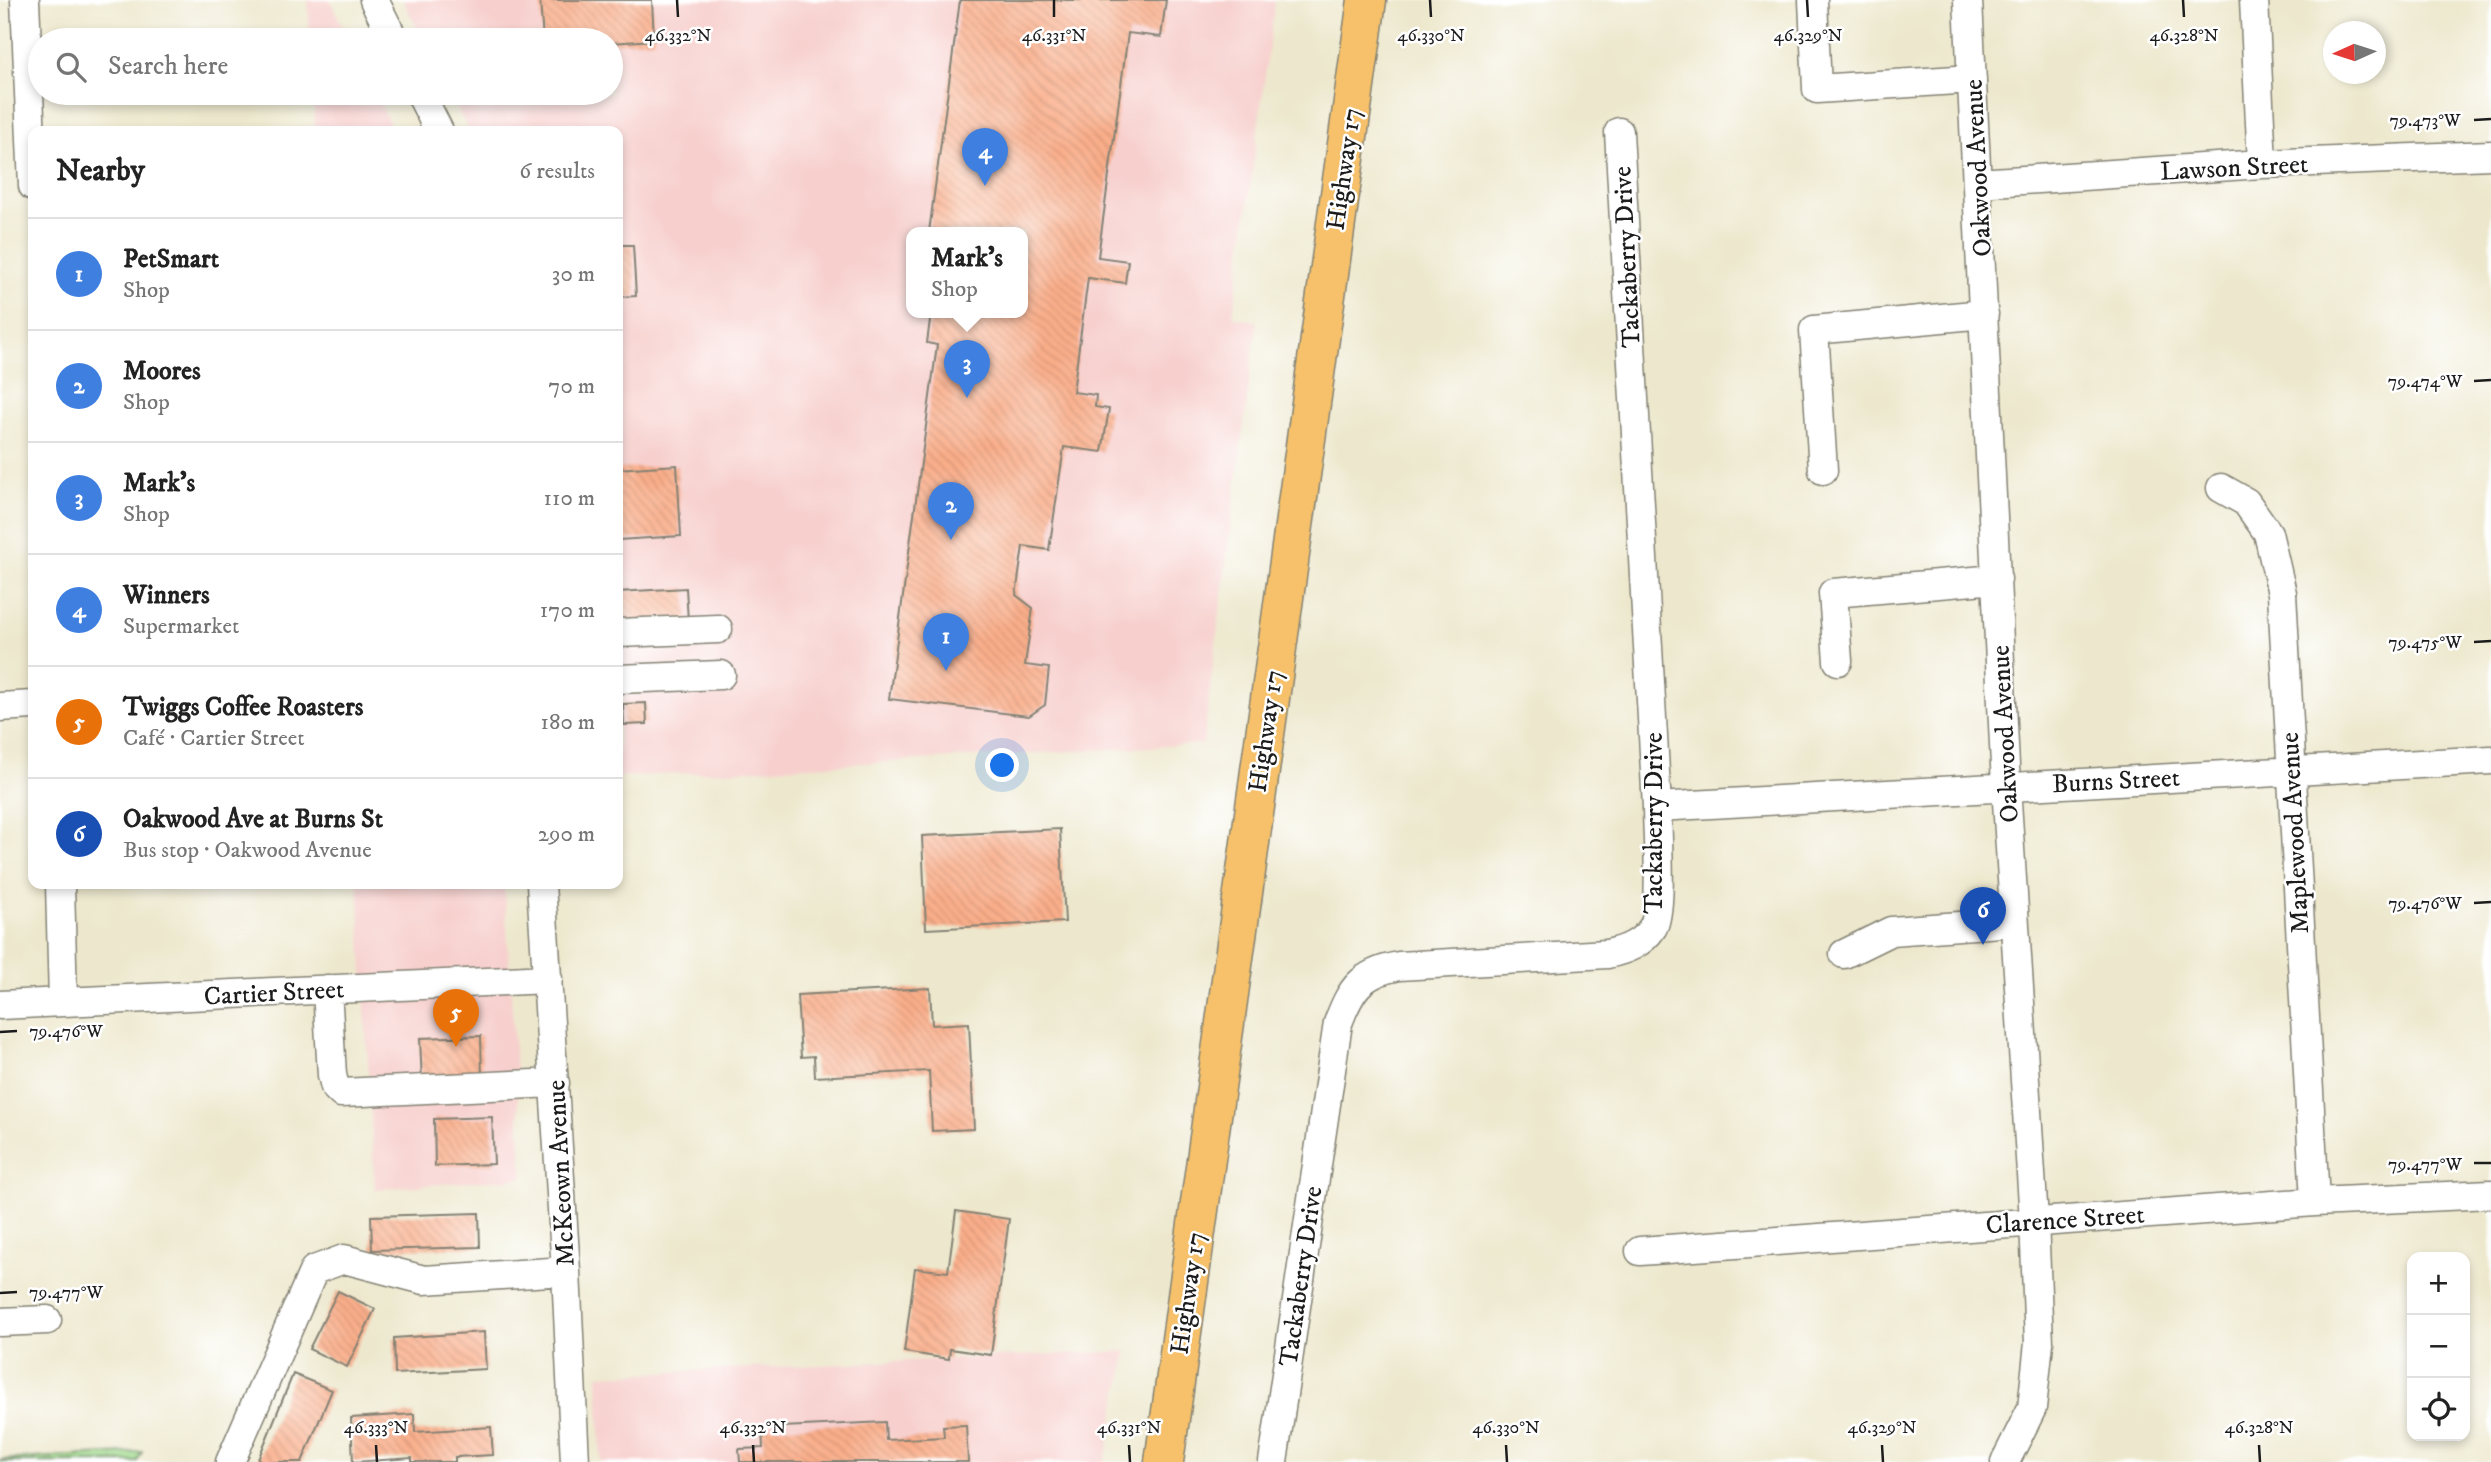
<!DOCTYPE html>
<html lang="en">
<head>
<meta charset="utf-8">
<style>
	:root { --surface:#fff; --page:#f2f2f2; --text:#222; --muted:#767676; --line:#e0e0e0; --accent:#0b8043 }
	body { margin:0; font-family:"IM FELL DW Pica",serif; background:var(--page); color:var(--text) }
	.controls { position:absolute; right:21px; bottom:21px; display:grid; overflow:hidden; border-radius:14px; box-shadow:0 4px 10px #0003 }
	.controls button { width:63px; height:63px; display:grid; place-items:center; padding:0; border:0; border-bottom:2px solid var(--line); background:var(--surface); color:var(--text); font:35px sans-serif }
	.compass { position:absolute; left:2323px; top:21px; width:63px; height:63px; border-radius:50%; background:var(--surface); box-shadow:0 4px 10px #0003; rotate:267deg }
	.you { position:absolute; left:1003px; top:766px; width:24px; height:24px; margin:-18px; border:5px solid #fff; border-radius:50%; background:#1a73e8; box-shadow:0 0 0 10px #1a73e833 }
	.badge { display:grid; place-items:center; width:46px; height:46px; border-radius:50%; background:var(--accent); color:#fff; font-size:23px; font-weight:700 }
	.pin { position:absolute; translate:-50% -58px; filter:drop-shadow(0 2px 4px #0008) }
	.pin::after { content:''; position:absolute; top:37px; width:24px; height:21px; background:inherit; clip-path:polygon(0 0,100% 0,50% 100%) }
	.popup { position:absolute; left:906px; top:227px; width:122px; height:91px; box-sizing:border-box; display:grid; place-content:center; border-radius:14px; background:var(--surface); filter:drop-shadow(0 2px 5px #0005); font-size:23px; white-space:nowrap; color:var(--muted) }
	.popup b { font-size:26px; color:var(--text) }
	.popup::after { content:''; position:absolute; left:50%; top:100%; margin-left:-14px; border:14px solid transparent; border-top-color:var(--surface) }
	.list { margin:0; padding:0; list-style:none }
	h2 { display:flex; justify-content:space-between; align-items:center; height:91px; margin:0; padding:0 28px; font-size:30px }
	h2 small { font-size:23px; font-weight:400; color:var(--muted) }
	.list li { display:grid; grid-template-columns:46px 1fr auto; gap:21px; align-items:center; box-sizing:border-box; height:112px; padding:0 28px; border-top:2px solid var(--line) }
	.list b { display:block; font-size:26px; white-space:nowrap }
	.list p { margin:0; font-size:23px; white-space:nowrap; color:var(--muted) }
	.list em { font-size:23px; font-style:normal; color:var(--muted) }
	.icon { flex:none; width:38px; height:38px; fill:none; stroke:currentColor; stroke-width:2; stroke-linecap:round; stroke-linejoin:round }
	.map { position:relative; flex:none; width:2491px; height:1462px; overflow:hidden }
	.search { position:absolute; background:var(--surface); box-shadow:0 4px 10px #0003; left:28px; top:28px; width:595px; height:77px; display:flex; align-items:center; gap:18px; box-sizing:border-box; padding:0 24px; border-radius:38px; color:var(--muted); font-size:26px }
	.panel { position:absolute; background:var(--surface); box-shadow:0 4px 10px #0003; left:28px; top:126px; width:595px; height:763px; border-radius:14px }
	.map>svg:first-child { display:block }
</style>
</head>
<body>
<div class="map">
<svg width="2491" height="1462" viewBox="0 0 2491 1462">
	<defs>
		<pattern id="grass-tufts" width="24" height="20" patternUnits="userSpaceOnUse" patternTransform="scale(1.75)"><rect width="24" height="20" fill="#a0d98c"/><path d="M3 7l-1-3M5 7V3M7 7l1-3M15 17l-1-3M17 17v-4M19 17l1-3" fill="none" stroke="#89ba78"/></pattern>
		<pattern id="building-back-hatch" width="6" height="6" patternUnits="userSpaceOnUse" patternTransform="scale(1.75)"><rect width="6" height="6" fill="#faae8a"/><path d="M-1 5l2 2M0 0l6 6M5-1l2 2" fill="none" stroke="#d69576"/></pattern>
	</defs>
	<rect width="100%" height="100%" fill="#fff"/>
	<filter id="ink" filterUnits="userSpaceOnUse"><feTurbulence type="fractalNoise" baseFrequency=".0143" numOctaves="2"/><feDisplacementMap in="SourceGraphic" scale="14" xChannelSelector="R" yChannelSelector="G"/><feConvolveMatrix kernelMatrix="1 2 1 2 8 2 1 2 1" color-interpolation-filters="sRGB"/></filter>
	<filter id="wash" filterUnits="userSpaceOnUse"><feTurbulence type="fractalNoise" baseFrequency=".00686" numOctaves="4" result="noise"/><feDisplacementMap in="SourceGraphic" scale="28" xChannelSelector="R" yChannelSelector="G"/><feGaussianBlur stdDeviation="1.57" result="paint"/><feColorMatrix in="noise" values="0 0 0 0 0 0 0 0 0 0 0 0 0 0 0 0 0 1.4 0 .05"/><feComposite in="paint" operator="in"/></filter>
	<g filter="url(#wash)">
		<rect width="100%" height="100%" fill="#ede8cd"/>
		<path fill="#f7d0ce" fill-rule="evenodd" d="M 308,0 L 330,0 L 349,40 L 310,40 Z
			M 403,0 L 1275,0 L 1233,317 L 1257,321 L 1203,744 L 618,777 L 618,131 L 469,131 L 449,93 L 611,93 L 611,40 L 423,40 ZM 911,232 L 1023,232 L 1023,312 L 911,312 Z
			M 313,93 L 375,93 L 393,131 L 315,131 Z
			M 358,884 L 504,884 L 523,1178 L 375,1189 Z
			M 1127,1351 L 1105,1462 L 601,1462 L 598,1375 Z"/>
		<path fill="url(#grass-tufts)" stroke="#5e7a54" stroke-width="2" d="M 142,1452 L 137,1462 L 0,1462 L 0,1460 Z"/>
		<g id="blocks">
			<path fill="url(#building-back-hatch)" d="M 540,0 L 652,0 L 654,40 L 611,43 L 611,40 L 543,40 Z
				M 960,0 L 1166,0 L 1161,37 L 1128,33 L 1098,257 L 1128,261 L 1125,283 L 1088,278 L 1073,392 L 1096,395 L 1095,407 L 1109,409 L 1102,452 L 1064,447 L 1049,550 L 1023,546 L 1016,595 L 1033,608 L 1025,665 L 1049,668 L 1045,705 L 1029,716 L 889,699 L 937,345 L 927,343 L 931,312 L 1023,312 L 1023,232 L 929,232 Z
				M 618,245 L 633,245 L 636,296 L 618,297 Z
				M 677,465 L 681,536 L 618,540 L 618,469 Z
				M 686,588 L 688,621 L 619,626 L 618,592 Z
				M 646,703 L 647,724 L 624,725 L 623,704 Z
				M 1060,829 L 1065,922 L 926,929 L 922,836 Z
				M 930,988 L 932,1025 L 969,1023 L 974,1129 L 932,1131 L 929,1071 L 815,1077 L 814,1056 L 801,1057 L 797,995 Z
				M 481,1036 L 482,1081 L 422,1083 L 420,1038 Z
				M 492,1117 L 494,1164 L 435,1166 L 434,1119 Z
				M 956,1211 L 1009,1219 L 991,1355 L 950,1349 L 949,1359 L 904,1352 L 915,1268 L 948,1272 Z
				M 479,1213 L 480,1247 L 372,1250 L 371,1216 Z
				M 338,1291 L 375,1309 L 347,1367 L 309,1349 Z
				M 484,1332 L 486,1369 L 395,1374 L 394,1338 Z
				M 293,1374 L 332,1390 L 302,1462 L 257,1462 Z
				M 414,1414 L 415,1432 L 491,1427 L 493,1455 L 455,1457 L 455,1462 L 412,1462 L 412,1458 L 353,1462 L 351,1418 Z
				M 885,1422 L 886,1440 L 944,1437 L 943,1426 L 966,1425 L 968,1462 L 740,1462 L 739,1449 L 763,1448 L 762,1428 Z"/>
		</g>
	</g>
	<g filter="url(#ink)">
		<use href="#blocks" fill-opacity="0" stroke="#848274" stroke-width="2"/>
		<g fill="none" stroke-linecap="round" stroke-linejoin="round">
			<g stroke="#848274" stroke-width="31">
				<path id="minor" d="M 25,0 L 33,186
					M 374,0 L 394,40
					M 1813,0 L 1817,89 L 1972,79
					M 1968,0 L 2006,786 L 2034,1220 L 2039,1343 L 2032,1408 L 2005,1462
					M 2254,0 L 2262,164
					M 420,93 L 439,131
					M 1977,183 L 2262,164 L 2491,155
					M 1823,470 L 1814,330 L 1984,314
					M 2221,488 L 2246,502 L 2268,533 L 2282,593 L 2315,1202
					M 618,633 L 718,629
					M 1838,661 L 1833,593 L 1997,579
					M 618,679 L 721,675
					M 0,707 L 33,705
					M 1657,807 L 2491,760
					M 60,884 L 63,1002
					M 541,884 L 566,1271 L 575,1462
					M 1844,954 L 1891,931 L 2014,922
					M 327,989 L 332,1075 L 335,1087 L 341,1093 L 555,1083
					M 0,1005 L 548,979
					M 1640,1251 L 2315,1202 L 2491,1194
					M 0,1322 L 47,1320
					M 230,1462 L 314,1270 L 344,1259 L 424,1280 L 566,1271
					M 1273,1462 L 1338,1023 C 1351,988 1361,973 1399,966 L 1607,954 C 1626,950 1642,944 1653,927 C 1663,910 1657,831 1657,807 L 1619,132"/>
			</g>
			<g stroke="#848274" stroke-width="41">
				<path id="highway" d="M 1164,1462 L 1367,0"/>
			</g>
			<use href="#minor" stroke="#fff" stroke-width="28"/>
			<use href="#highway" stroke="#f6c16b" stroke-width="38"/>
		</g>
	</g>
	<path fill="none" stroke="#1c1c1c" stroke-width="2.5" d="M 677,0 L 678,17M 1054,0 L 1054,17M 1430,0 L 1431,17M 1807,0 L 1808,17M 2183,0 L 2184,17M 2474,120 L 2491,119M 2474,381 L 2491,380M 2474,642 L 2491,641M 2474,903 L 2491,902M 0,1032 L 17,1031M 2474,1163 L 2491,1163M 0,1293 L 17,1292M 376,1445 L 377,1462M 753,1445 L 754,1462M 1129,1445 L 1130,1462M 1506,1445 L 1507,1462M 1882,1445 L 1883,1462M 2259,1445 L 2260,1462"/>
	<g text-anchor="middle" stroke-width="5" stroke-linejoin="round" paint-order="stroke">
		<g font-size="26" fill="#1c1c1c" stroke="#fff">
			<text transform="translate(2234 167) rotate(-3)" y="9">Lawson Street</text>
			<text transform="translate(1977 168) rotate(-93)" y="9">Oakwood Avenue</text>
			<text transform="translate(1343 169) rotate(-82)" y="9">Highway 17</text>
			<text transform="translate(1626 257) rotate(-93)" y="9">Tackaberry Drive</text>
			<text transform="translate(1265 731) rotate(-82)" y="9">Highway 17</text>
			<text transform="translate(2004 734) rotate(-93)" y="9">Oakwood Avenue</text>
			<text transform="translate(2116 780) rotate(-3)" y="9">Burns Street</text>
			<text transform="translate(1653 823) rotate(-90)" y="9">Tackaberry Drive</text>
			<text transform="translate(2294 833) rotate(-93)" y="9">Maplewood Avenue</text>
			<text transform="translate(274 992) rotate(-3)" y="9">Cartier Street</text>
			<text transform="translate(560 1173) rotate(-93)" y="9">McKeown Avenue</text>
			<text transform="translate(2065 1219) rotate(-4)" y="9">Clarence Street</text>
			<text transform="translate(1300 1276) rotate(-82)" y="9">Tackaberry Drive</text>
			<text transform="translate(1187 1293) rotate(-82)" y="9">Highway 17</text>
		</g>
	</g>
	<g font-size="18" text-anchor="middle" fill="#1c1c1c" stroke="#fff" stroke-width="5" stroke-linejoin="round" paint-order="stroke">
		<text x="2184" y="41">46.328°N</text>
		<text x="678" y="41">46.332°N</text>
		<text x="1054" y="41">46.331°N</text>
		<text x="1431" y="41">46.330°N</text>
		<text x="1808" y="41">46.329°N</text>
		<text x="2425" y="126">79.473°W</text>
		<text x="2425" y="387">79.474°W</text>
		<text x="2425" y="648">79.475°W</text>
		<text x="2425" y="909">79.476°W</text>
		<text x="66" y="1037">79.476°W</text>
		<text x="2425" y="1170">79.477°W</text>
		<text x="66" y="1298">79.477°W</text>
		<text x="376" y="1433">46.333°N</text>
		<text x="753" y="1433">46.332°N</text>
		<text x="1129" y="1433">46.331°N</text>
		<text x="1506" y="1433">46.330°N</text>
		<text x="1882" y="1433">46.329°N</text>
		<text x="2259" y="1433">46.328°N</text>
	</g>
</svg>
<div class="controls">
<button>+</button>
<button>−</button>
<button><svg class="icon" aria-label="locate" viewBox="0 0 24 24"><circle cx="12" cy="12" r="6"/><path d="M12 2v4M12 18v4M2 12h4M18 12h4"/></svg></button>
</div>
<svg class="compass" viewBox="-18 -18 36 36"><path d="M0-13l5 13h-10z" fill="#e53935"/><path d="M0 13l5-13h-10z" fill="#767676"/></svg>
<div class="you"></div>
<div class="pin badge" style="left:946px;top:671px;background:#3f7fe0">1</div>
<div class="pin badge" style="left:951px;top:540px;background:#3f7fe0">2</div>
<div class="pin badge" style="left:967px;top:398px;background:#3f7fe0">3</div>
<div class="popup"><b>Mark's</b>Shop</div>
<div class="pin badge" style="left:985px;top:186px;background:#3f7fe0">4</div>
<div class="pin badge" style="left:456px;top:1047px;background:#e8710a">5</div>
<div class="pin badge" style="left:1983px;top:945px;background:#1a4fb4">6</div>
<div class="search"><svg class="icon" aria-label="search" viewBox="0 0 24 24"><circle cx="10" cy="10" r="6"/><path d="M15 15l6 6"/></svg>Search here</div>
<section class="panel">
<h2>Nearby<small>6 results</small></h2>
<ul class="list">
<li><span class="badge" style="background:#3f7fe0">1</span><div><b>PetSmart</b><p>Shop</p></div><em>30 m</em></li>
<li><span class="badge" style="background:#3f7fe0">2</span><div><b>Moores</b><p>Shop</p></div><em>70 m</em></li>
<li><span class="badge" style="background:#3f7fe0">3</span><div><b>Mark's</b><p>Shop</p></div><em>110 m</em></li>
<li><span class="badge" style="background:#3f7fe0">4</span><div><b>Winners</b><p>Supermarket</p></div><em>170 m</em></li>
<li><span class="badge" style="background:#e8710a">5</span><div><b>Twiggs Coffee Roasters</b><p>Café · Cartier Street</p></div><em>180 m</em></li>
<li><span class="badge" style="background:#1a4fb4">6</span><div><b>Oakwood Ave at Burns St</b><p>Bus stop · Oakwood Avenue</p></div><em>290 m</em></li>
</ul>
</section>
</div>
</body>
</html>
